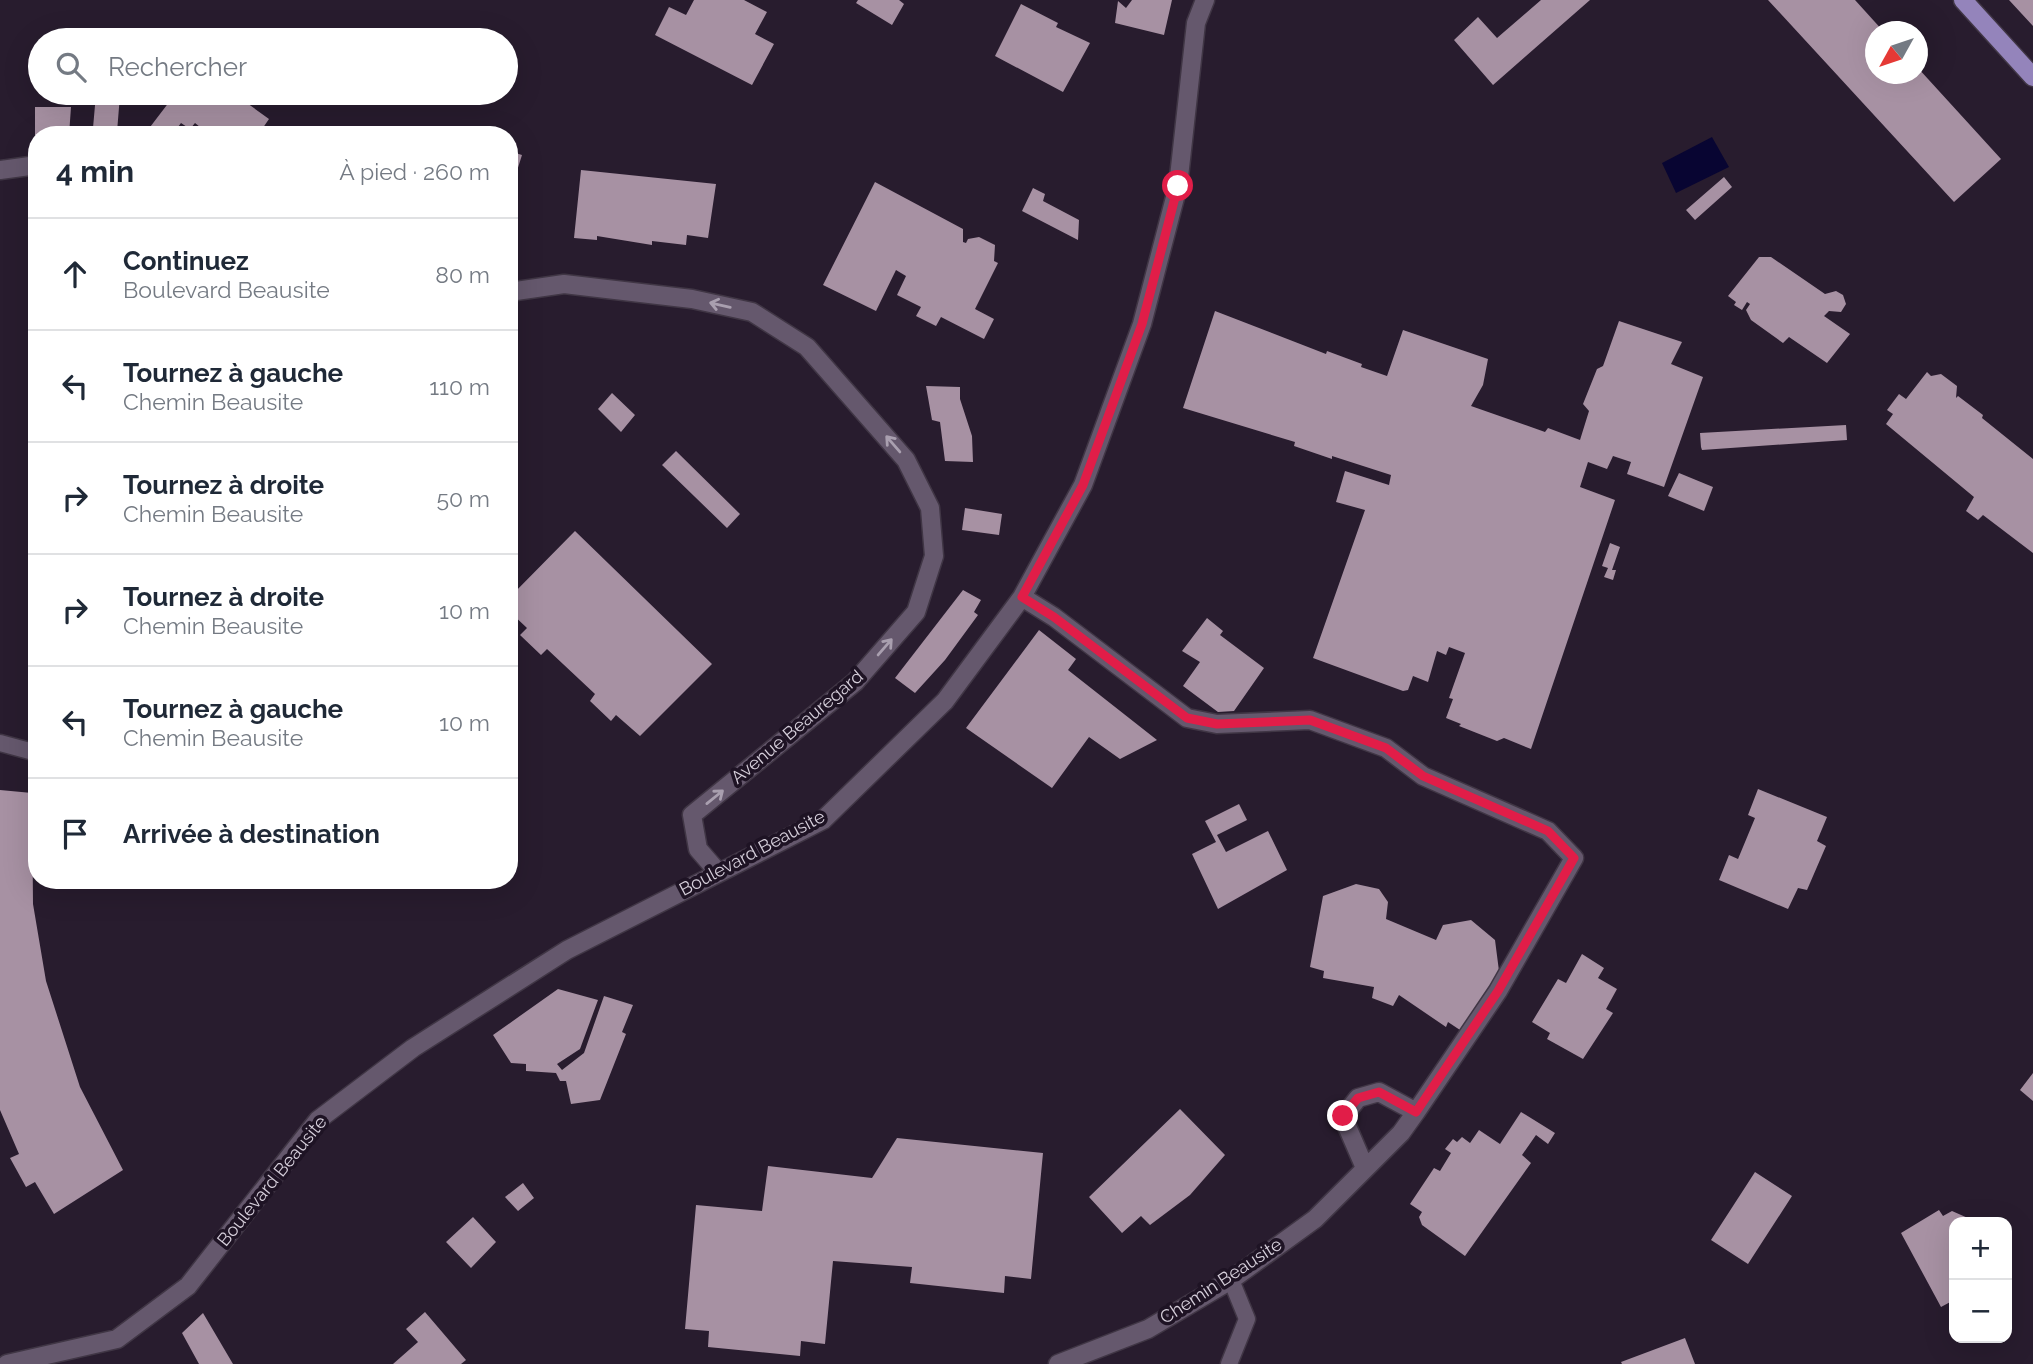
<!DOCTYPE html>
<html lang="fr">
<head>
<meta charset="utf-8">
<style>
	:root { --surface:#fff; --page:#f6f6f7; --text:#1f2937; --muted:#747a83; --line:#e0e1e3 }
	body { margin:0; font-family:Raleway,sans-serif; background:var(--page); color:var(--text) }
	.controls { position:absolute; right:21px; bottom:21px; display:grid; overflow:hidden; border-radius:14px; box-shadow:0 7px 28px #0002 }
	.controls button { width:63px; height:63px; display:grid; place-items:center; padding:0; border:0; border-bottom:2px solid var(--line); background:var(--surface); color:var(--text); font:35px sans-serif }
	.compass { position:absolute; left:1865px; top:21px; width:63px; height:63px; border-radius:50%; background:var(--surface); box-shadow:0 7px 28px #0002; rotate:230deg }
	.stop { position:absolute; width:21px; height:21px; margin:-16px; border:5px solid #e11d48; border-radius:50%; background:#fff }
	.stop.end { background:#e11d48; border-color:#fff; box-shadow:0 2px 7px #0008 }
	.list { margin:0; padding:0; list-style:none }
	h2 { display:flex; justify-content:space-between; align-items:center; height:91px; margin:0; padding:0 28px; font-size:30px }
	h2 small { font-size:23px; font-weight:400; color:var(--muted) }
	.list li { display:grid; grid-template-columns:46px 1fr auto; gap:21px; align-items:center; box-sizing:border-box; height:112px; padding:0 28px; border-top:2px solid var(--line) }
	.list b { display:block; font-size:26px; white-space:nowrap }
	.list p { margin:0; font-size:23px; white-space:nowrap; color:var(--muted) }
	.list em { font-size:23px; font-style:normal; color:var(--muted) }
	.icon { flex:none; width:38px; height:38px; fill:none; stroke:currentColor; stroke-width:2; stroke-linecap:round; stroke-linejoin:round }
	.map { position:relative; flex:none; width:2033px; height:1364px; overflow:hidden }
	.search { position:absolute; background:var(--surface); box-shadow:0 7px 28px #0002; left:28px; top:28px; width:490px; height:77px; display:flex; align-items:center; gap:18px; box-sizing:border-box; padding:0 24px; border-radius:38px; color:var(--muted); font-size:26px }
	.panel { position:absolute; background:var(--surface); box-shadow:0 7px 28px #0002; left:28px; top:126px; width:490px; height:763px; border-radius:28px }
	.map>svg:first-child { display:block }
</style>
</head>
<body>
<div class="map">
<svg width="2033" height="1364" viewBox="0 0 2033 1364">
	<rect width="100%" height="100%" fill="#281c2e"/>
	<path fill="#080532" d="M 1712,137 L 1729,167 L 1676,193 L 1662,163 Z"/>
	<path fill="#a791a3" d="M 694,0 L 744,0 L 767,12 L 755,34 L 774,44 L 752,85 L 655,35 L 669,7 L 686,15 Z
		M 858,0 L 899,0 L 904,4 L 892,25 L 856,3 Z
		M 1132,0 L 1172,0 L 1164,35 L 1115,23 L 1118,1 L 1126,8 Z
		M 1541,0 L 1590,0 L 1493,85 L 1454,40 L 1478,17 L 1497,38 Z
		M 1768,0 L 1855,0 L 1884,32 L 1875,32 L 1875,74 L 1918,74 L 1918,68 L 2001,159 L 1954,202 Z
		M 2009,0 L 2033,0 L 2033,26 Z
		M 1021,4 L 1058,23 L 1056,27 L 1090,43 L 1063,92 L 995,56 Z
		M 176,93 L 233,93 L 269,119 L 258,135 L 210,135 L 195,123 L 190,129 L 181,123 L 172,135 L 144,135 Z
		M 96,94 L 120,95 L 117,132 L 93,128 Z
		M 35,107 L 71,107 L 69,135 L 35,135 Z
		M 509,151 L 522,155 L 510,193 L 509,193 Z
		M 581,170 L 716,184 L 708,238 L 687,235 L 686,245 L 652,241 L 652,245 L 597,236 L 597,240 L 574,238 Z
		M 1724,177 L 1732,187 L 1695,220 L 1686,210 Z
		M 875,182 L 963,229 L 963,242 L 966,243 L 968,239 L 979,237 L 995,245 L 994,261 L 998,263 L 975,309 L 994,319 L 984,339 L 941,317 L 936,326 L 916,316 L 921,307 L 897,295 L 906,276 L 896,270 L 876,311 L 823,285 Z
		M 1033,188 L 1045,194 L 1043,201 L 1079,220 L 1078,240 L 1022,211 Z
		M 1759,257 L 1771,257 L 1825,294 L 1836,291 L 1843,295 L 1846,304 L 1841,312 L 1829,311 L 1824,316 L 1850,334 L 1827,363 L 1789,337 L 1783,343 L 1751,320 L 1746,310 L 1750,304 L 1747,302 L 1742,310 L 1734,305 L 1736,302 L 1728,296 Z
		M 1215,311 L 1326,354 L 1327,351 L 1362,364 L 1361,367 L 1387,376 L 1403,330 L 1488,359 L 1483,385 L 1471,406 L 1545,432 L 1548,428 L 1580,440 L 1589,411 L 1583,404 L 1597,369 L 1603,366 L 1619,321 L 1682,342 L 1671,364 L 1703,377 L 1664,487 L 1627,474 L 1631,462 L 1613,456 L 1607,469 L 1588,462 L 1580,487 L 1615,500 L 1531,749 L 1504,738 L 1497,741 L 1459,726 L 1461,724 L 1446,718 L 1453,699 L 1449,698 L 1465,653 L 1449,647 L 1446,655 L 1437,651 L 1428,682 L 1413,676 L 1408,690 L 1403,691 L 1313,658 L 1365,510 L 1336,502 L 1345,471 L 1389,485 L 1391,475 L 1332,456 L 1332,459 L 1294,446 L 1295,442 L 1183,408 Z
		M 1927,372 L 1931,376 L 1941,374 L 1957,386 L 1956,398 L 1958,396 L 1983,415 L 1982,418 L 2033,459 L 2033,553 L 1983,515 L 1978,520 L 1966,511 L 1974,497 L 1886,424 L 1893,414 L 1887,410 L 1899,394 L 1906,399 Z
		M 926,386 L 960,387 L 960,399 L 972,436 L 973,462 L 945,461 L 940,422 L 932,420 Z
		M 612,393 L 635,415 L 621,432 L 598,409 Z
		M 1846,425 L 1847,440 L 1702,450 L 1701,447 L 1700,433 Z
		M 676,451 L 740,514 L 727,528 L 662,465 Z
		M 1679,473 L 1713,487 L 1704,511 L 1668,496 Z
		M 965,508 L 1002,514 L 999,535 L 962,530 Z
		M 575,531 L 712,664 L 640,736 L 616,715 L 611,721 L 590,701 L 595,694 L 547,649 L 541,655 L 520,635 L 527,628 L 509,611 L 509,598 Z
		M 1610,543 L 1620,547 L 1612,570 L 1616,570 L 1613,580 L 1604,577 L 1608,568 L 1602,566 Z
		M 963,590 L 981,600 L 974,612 L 978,615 L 945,660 L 915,693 L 895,678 Z
		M 1207,618 L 1223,631 L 1220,635 L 1264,668 L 1234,711 L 1218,712 L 1183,686 L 1200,662 L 1182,651 Z
		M 1039,630 L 1076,659 L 1068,670 L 1157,740 L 1120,759 L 1089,737 L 1052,788 L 966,728 Z
		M 1758,789 L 1827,817 L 1817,841 L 1826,846 L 1807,890 L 1798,888 L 1788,909 L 1719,880 L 1729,855 L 1738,859 L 1755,818 L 1748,815 Z
		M 0,790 L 32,793 L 33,904 L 46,981 L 80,1087 L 123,1170 L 54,1214 L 35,1182 L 26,1187 L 10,1158 L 19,1154 L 0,1110 Z
		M 1239,804 L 1247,820 L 1217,835 L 1226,852 L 1268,831 L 1287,870 L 1218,909 L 1192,854 L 1216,842 L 1205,821 Z
		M 1356,884 L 1379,889 L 1388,902 L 1386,919 L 1436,940 L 1443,925 L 1471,920 L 1495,940 L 1499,971 L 1463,1032 L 1448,1022 L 1446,1027 L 1399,995 L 1393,1006 L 1372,998 L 1374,987 L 1323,978 L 1324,971 L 1310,967 L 1323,896 Z
		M 1582,954 L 1604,968 L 1598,978 L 1617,989 L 1606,1009 L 1613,1013 L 1583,1059 L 1547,1039 L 1550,1033 L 1532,1022 L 1558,979 L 1566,983 Z
		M 558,989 L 598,1000 L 580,1049 L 557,1064 L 562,1070 L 584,1053 L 604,996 L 633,1005 L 622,1032 L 626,1034 L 600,1100 L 571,1104 L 566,1081 L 560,1081 L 556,1073 L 526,1071 L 526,1064 L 511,1063 L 493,1035 Z
		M 2033,1073 L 2033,1101 L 2020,1090 Z
		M 1180,1109 L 1225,1155 L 1190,1195 L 1150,1225 L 1141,1216 L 1122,1233 L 1089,1197 Z
		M 1521,1112 L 1555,1133 L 1548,1144 L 1536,1135 L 1522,1155 L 1531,1163 L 1465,1256 L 1422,1225 L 1419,1217 L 1422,1212 L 1410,1204 L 1434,1168 L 1440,1171 L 1451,1153 L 1445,1149 L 1453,1139 L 1457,1142 L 1462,1137 L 1470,1143 L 1479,1130 L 1500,1144 Z
		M 897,1138 L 1043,1153 L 1031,1279 L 1005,1276 L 1004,1293 L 910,1283 L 912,1267 L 833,1261 L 825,1344 L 801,1341 L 800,1356 L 708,1347 L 709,1331 L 685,1329 L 696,1205 L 762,1211 L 768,1166 L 872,1178 Z
		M 1755,1172 L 1792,1196 L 1748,1264 L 1711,1240 Z
		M 523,1183 L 534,1198 L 518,1211 L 505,1197 Z
		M 1939,1210 L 1943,1216 L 1952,1211 L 1977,1222 L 1954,1222 L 1954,1300 L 1941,1307 L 1901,1233 Z
		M 473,1217 L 496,1242 L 471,1268 L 446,1242 Z
		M 425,1312 L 466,1360 L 461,1364 L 393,1364 L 418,1342 L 406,1329 Z
		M 203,1313 L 233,1364 L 199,1364 L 182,1333 Z
		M 1685,1338 L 1695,1364 L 1622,1364 L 1621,1362 Z"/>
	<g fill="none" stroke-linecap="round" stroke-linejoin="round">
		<g stroke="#403645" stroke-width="19">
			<path id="service" d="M 0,743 L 37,753
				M 1229,1364 L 1247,1319 L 1231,1280"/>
		</g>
		<g stroke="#403645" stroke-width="21">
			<path id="minor" d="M 0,170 L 37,165
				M 509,292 L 564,284 L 692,299 L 752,312 L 807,347 L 906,460 L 930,508 L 934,556 L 916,612 L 855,682 L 692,815 L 698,849 L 717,871
				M 1022,597 L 1054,617 L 1187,718 L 1217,724 L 1310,720 L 1386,748 L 1423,776 L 1548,831 L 1574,858 L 1498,991 L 1416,1112 L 1401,1133 L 1315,1219 L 1231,1280 L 1148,1329 L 1058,1364
				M 1365,1168 L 1343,1117 L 1358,1098 L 1379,1092 L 1416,1112
				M 7,1364 L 117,1339 L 188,1286 L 318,1120 L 413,1048 L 567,950 L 823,820 L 945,701 L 1022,597 L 1083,485 L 1142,324 L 1178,186 L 1196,23 L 1205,0"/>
		</g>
		<g stroke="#403645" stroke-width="21">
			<path id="primary" d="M 1963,0 L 2033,77"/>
		</g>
		<use href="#service" stroke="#65586d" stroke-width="16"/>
		<use href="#minor" stroke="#65586d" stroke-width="18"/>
		<use href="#primary" stroke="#9484bb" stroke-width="18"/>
	</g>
	<defs><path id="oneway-shaft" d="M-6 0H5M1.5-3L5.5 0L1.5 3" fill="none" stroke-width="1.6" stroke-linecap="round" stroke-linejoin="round" transform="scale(1.75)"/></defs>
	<g stroke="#a99faf">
		<use href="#oneway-shaft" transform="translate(720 305) rotate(-167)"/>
		<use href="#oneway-shaft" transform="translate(893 444) rotate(-131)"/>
		<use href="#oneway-shaft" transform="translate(885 647) rotate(-49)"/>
		<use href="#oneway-shaft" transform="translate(715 797) rotate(-39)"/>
	</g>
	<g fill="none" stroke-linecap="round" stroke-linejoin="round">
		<path stroke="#e11d48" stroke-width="9" d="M 1178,186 L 1142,324 L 1083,485 L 1022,597 L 1054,617 L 1187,718 L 1217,724 L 1310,720 L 1386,748 L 1423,776 L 1548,831 L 1574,858 L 1498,991 L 1416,1112 L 1379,1092 L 1358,1098 L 1343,1116"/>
	</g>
	<g text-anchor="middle" stroke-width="7" stroke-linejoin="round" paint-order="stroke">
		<g font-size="18" fill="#d6cfdb" stroke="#1e1324">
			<text transform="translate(797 727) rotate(-40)" y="6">Avenue Beauregard</text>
			<text transform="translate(752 853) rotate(-28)" y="6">Boulevard Beausite</text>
			<text transform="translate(272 1181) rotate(-51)" y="6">Boulevard Beausite</text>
			<text transform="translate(1221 1281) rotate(-33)" y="6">Chemin Beausite</text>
		</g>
	</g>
</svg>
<div class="controls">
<button>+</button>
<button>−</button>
</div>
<svg class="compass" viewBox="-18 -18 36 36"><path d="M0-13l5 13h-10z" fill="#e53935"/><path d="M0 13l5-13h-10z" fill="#747a83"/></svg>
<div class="stop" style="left:1178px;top:186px"></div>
<div class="stop end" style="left:1343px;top:1116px"></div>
<div class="search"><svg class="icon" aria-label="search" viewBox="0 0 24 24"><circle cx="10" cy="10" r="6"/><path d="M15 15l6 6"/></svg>Rechercher</div>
<section class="panel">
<h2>4 min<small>À pied · 260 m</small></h2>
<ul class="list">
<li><svg class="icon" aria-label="ahead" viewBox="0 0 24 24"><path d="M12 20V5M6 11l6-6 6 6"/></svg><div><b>Continuez</b><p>Boulevard Beausite</p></div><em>80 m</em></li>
<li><svg class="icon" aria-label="left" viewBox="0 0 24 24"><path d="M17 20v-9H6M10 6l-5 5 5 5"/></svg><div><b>Tournez à gauche</b><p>Chemin Beausite</p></div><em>110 m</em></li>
<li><svg class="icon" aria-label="right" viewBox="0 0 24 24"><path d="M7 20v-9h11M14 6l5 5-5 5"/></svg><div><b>Tournez à droite</b><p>Chemin Beausite</p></div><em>50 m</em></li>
<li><svg class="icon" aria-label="right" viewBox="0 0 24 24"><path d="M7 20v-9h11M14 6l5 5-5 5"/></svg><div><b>Tournez à droite</b><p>Chemin Beausite</p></div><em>10 m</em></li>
<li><svg class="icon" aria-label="left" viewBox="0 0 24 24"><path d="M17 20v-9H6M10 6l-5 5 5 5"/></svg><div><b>Tournez à gauche</b><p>Chemin Beausite</p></div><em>10 m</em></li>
<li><svg class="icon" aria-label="arrive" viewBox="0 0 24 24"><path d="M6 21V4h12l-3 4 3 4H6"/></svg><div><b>Arrivée à destination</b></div></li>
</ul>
</section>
</div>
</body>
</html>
